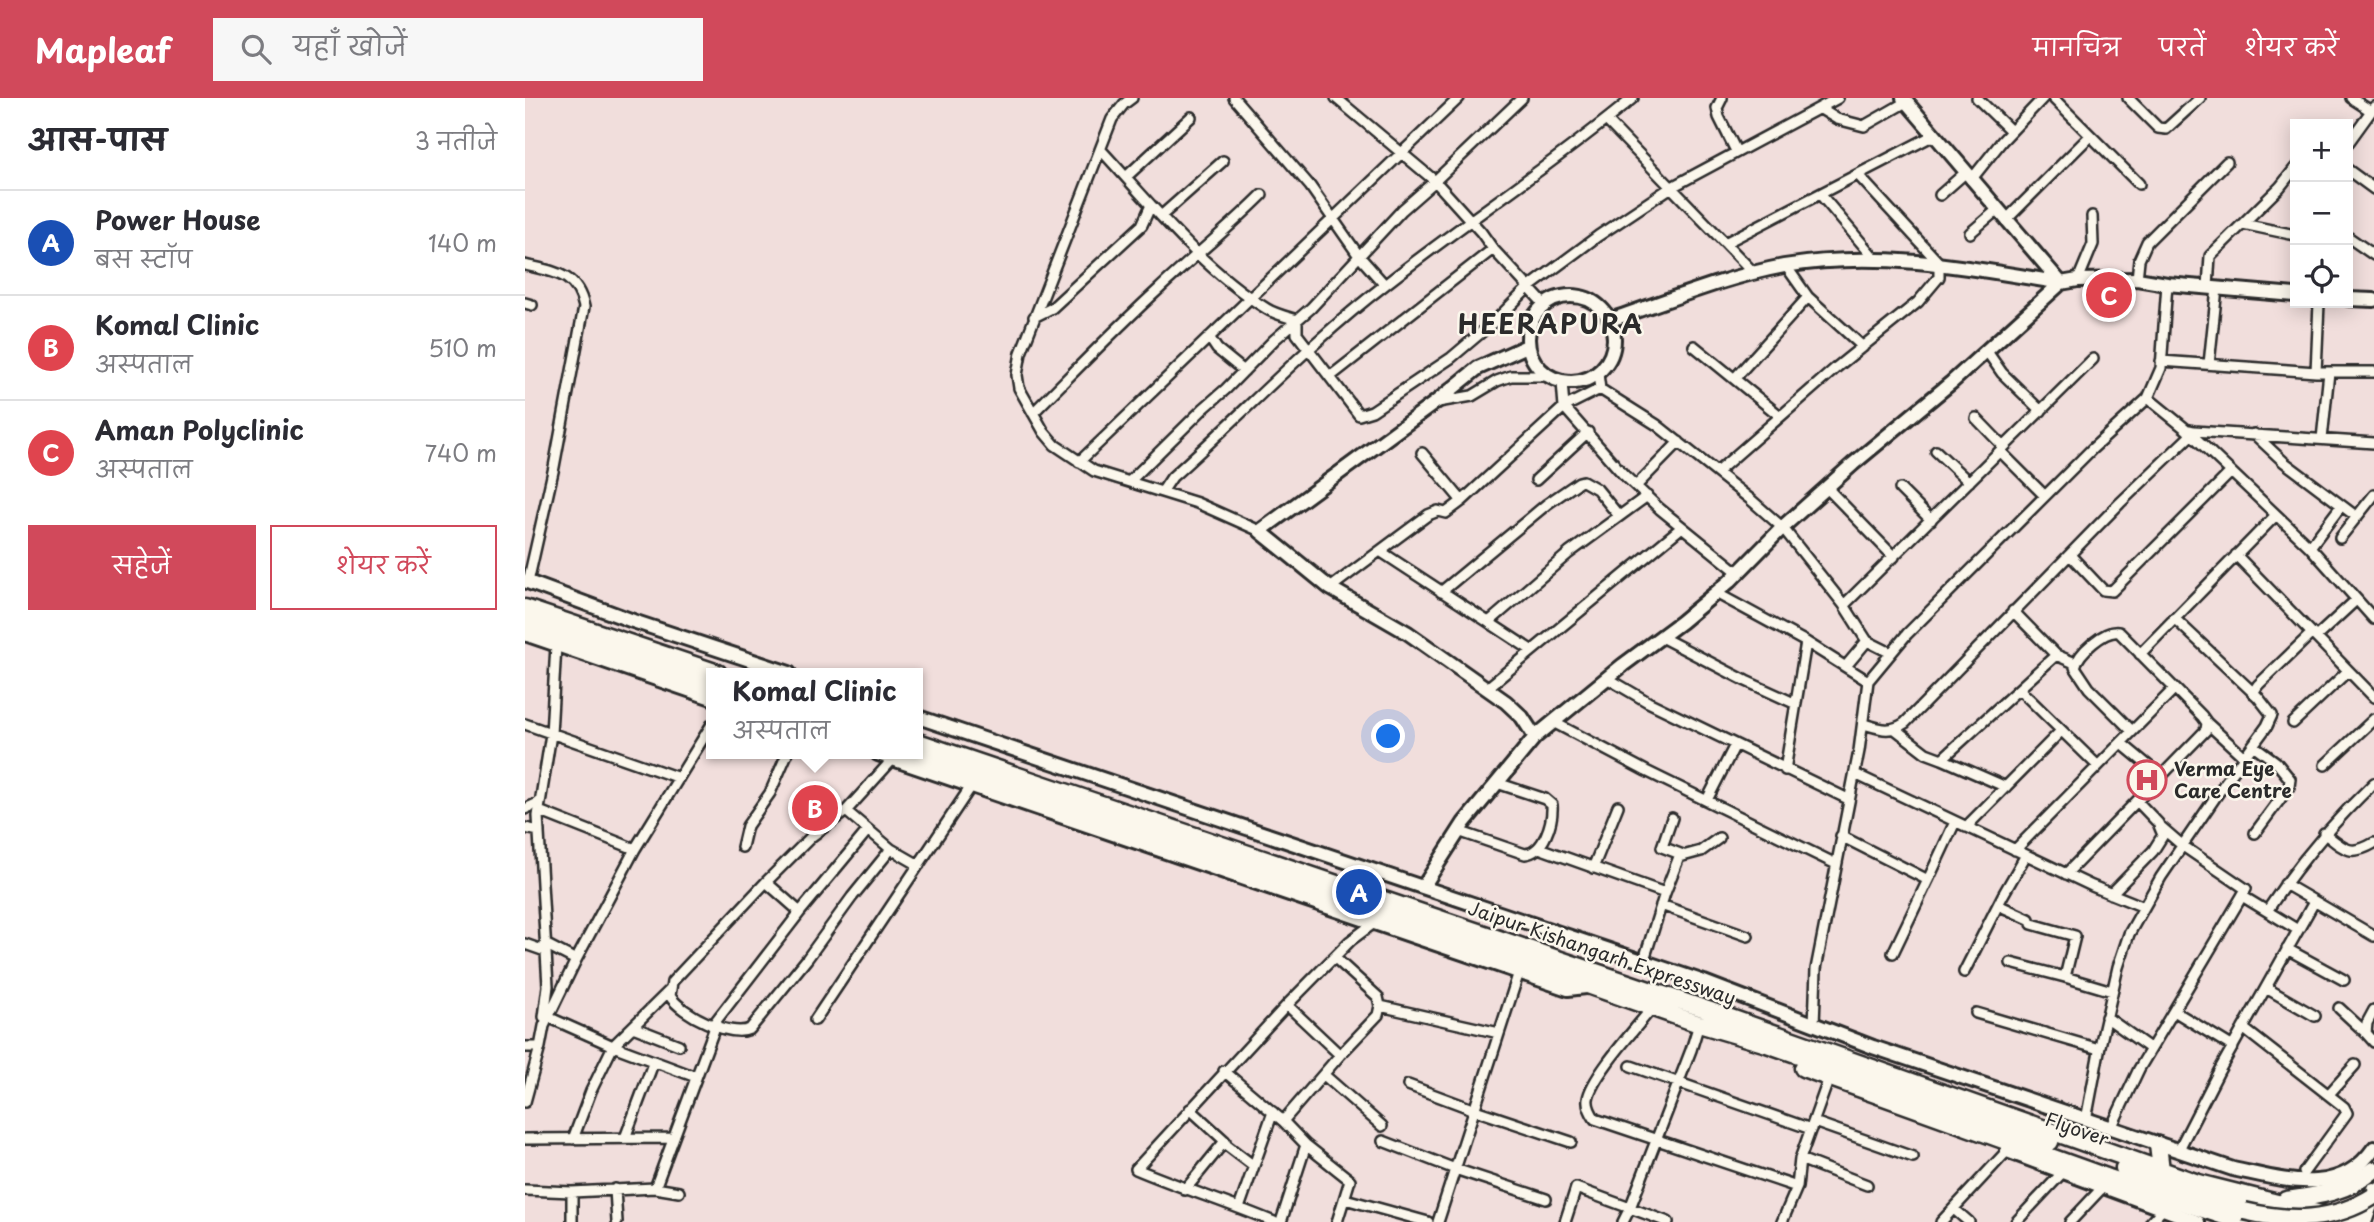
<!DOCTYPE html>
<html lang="hi">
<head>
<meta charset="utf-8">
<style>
	:root { --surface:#fff; --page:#f7f7f7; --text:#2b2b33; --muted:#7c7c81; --line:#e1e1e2; --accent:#d1495b }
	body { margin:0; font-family:"Playpen Sans","Playpen Sans Deva",sans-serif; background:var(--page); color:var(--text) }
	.controls { position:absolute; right:21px; top:21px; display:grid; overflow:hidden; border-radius:0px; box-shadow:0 4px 18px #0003 }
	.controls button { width:63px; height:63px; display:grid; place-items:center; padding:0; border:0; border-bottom:2px solid var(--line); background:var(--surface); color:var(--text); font:35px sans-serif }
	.you { position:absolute; left:864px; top:639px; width:24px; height:24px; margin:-18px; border:5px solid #fff; border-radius:50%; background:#1a73e8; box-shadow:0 0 0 10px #1a73e833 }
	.badge { display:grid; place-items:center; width:46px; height:46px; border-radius:50%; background:var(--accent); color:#fff; font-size:23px; font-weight:700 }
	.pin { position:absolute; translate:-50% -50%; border:4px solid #fff; box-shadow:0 2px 7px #0006 }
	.popup { position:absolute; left:181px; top:570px; width:217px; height:91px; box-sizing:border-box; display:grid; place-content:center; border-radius:0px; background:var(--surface); filter:drop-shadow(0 2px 5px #0005); font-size:23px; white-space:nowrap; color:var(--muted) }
	.popup b { font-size:26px; color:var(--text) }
	.popup::after { content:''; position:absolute; left:50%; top:100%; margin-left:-14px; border:14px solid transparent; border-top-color:var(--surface) }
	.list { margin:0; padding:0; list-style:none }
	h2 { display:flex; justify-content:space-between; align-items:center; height:91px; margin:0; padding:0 28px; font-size:30px }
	h2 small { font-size:23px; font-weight:400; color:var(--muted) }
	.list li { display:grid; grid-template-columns:46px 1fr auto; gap:21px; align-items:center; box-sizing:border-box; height:105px; padding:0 28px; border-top:2px solid var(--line) }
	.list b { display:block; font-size:26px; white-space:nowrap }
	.list p { margin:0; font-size:23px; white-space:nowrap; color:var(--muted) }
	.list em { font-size:23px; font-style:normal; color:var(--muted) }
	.actions { display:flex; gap:14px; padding:21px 28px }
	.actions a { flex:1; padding:16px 0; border:2px solid var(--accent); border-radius:0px; text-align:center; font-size:24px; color:var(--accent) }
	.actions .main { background:var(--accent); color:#fff }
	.icon { flex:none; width:38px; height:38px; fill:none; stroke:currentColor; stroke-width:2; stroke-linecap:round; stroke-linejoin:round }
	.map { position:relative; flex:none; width:1849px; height:1124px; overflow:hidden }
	header { display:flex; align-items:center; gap:42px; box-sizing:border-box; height:98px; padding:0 35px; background:var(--accent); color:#fff }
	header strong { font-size:33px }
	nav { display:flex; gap:38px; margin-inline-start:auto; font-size:24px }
	.search { width:490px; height:63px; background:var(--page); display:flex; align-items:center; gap:18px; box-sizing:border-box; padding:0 24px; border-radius:0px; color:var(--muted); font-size:26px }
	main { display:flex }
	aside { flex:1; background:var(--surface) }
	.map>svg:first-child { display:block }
</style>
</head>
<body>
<header>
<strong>Mapleaf</strong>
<div class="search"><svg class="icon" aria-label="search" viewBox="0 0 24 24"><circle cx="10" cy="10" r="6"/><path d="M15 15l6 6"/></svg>यहाँ खोजें</div>
<nav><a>मानचित्र</a><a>परतें</a><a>शेयर करें</a></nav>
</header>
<main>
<aside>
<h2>आस-पास<small>3 नतीजे</small></h2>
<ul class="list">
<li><span class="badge" style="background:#1a4fb4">A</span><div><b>Power House</b><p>बस स्टॉप</p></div><em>140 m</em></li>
<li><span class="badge" style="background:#e0444e">B</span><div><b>Komal Clinic</b><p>अस्पताल</p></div><em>510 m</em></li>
<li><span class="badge" style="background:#e0444e">C</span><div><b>Aman Polyclinic</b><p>अस्पताल</p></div><em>740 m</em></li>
</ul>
<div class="actions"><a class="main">सहेजें</a><a>शेयर करें</a></div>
</aside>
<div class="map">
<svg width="1849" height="1124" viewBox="0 0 1849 1124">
	<rect width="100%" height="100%" fill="#f1dedc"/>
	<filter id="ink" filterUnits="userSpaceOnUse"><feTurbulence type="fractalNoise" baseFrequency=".0143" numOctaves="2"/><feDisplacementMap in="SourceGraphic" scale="14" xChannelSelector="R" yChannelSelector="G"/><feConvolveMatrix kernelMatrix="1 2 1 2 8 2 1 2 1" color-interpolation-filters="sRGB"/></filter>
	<g filter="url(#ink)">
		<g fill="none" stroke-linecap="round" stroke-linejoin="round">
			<g stroke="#2b2b2b" stroke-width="14">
				<path id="minor" d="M 607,0 L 599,6 L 587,21 L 496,255 L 492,277 L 494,290 L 519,334 L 530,347 L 569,373 L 672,405 L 735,433
					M 709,0 L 785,88 L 834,158 L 859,186
					M 811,0 L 910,83 L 956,134 L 968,151 L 1019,206
					M 1197,0 L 1192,10 L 1194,19 L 1211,53
					M 1452,0 L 1486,33
					M 1528,0 L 1614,86
					M 1603,0 L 1633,30 L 1641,31 L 1675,0
					M 1826,0 L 1846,13
					M 1294,10 L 1312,21 L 1339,28 L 1381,4
					M 1081,22 L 1229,175
					M 1823,45 L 1849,9
					M 576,52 C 627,107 677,171 742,211 C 750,216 762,219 772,222 L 772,236 L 834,317 L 847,313 L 926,260 L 971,222 L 1003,190 L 1073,138 L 1145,90 L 1313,0
					M 1823,72 L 1849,91
					M 601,79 L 666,19
					M 1446,82 L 1477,43 L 1518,0
					M 1295,96 L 1350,161
					M 1415,97 L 1440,75
					M 636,118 L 698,63
					M 1481,122 L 1565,38
					M 1718,126 L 1770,137
					M 1445,135 L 1472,112
					M 1823,139 L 1849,157
					M 1200,145 L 1409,37
					M 0,167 C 29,174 52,175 59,209 L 29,369 L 3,484
					M 1261,168 L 1283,199 L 1338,249
					M 1612,181 L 1614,162 L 1622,144 L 1702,64
					M 1553,182 L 1568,146 L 1567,118
					M 1683,189 L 1685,158 L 1755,89 L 1770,70
					M 0,205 L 7,207
					M 509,219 L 527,210 L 617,127 L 626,107
					M 684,239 L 692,251 L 719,273
					M 1169,248 L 1255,318
					M 1461,252 L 1477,275 L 1516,313
					M 1636,263 L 1791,274 L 1849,274
					M 1684,266 L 1692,190
					M 1791,274 L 1794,205
					M 1073,276 L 1075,291 L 1132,327 L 1225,401 L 1258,430 L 1319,507 L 1342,543 L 1366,555
					M 806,278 L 968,151
					M 1210,280 L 1283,199
					M 1037,284 L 1039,309 L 1098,376 L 1135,411 L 1214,475
					M 1623,300 L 1661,331 L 1669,333 L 1849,345
					M 913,304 L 947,298 L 972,283 L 986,278 L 1021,278
					M 508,315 C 550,273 590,231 634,191 C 668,159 704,130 737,97
					M 1451,320 L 1479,349
					M 1661,331 L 1785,449 L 1849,521
					M 1729,336 L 1759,364 L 1832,419
					M 1797,341 L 1804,274
					M 1411,353 L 1444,384
					M 1475,353 L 1520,398
					M 897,355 L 937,403
					M 554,364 L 934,0
					M 1192,374 L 1312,269 L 1393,204 L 1414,179 L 1414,165 L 1333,77
					M 1011,382 L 1063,334
					M 605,383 L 678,311 L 701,291 L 749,242 L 786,210 L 877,112 L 910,83 L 997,0
					M 1111,388 L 1154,344
					M 1302,390 L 1369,459
					M 1375,391 L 1406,422
					M 637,394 L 647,379 C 719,315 784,245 861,186 C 942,122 1029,66 1108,0
					M 1815,440 L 1849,397
					M 1785,449 L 1816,408
					M 855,453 L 1006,552
					M 1545,457 L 1578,492 L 1587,493 L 1706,374
					M 1711,457 L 1849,599
					M 805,490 L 903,417 L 913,413 L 921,415 L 937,403 L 1039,309 L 1075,291
					M 916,494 L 1022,406 L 1054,384 L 1058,383 L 1072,391 L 1094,418
					M 1191,495 L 1281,544 L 1343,583
					M 1319,507 L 1568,261
					M 1488,513 L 1531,557 L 1550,565
					M 964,524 L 1044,455 L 1122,398
					M 1136,539 L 1221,583 L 1271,606
					M 1791,539 L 1831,502
					M 1615,556 L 1751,417
					M 1321,568 L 1342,543
					M 1082,580 L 1123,604 L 1323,701
					M 961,591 L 1157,429
					M 1494,591 L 1573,668
					M 1728,595 L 1733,587 L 1787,535
					M 1028,624 L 1121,673 L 1311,766
					M 1682,625 L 1719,659
					M 1768,625 L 1823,573
					M 0,626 L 154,680
					M 1339,626 C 1356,631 1365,635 1380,625 L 1595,405 L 1667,336
					M 1370,631 L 1401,655 L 1417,661 L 1531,557
					M 1596,645 L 1637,679
					M 1728,647 L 1751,664 L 1765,681 L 1764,689 L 1730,735
					M 368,661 L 321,713 L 366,751 L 394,767
					M 1417,661 L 1481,689
					M 1800,667 L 1849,621
					M 1260,672 L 1281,544
					M 1330,676 L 1567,788 L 1619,809
					M 1182,702 L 1210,647
					M 0,711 L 15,704
					M 14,713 L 110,751
					M 1147,720 L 1137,749 L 1158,757
					M 1441,729 L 1536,633
					M 1636,729 L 1658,748 L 1721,791 L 1717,798 L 1773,832
					M 0,730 L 14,733
					M 933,733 L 1000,756 C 1019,755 1028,724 1027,707 L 1020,701 L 972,685
					M 1799,735 C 1819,751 1825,759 1849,745
					M 1316,738 L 1403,782 L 1368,855
					M 217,749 L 222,728 L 245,695 L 262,656
					M 1014,750 L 1140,795
					M 1490,752 L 1649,591
					M 1068,770 L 1093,708
					M 1541,776 L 1681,632 L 1682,625 L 1677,618 L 1594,534 C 1580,531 1553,555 1550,569 L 1564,590 L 1607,633
					M 1403,782 L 1430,724
					M 241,784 L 287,738 L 321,713
					M 1760,786 L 1849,838
					M 1586,796 L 1628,753 L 1638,737 L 1633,725 L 1612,703
					M 1136,807 L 1223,838
					M 1473,807 L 1504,821
					M 1742,813 C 1773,766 1808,724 1849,685
					M 275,814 L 241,784 L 147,884 L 145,898 C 156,916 205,940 225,931 L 282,861 L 327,799 L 366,751
					M 1507,826 L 1550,838 L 1540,879 L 1587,893
					M 0,846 L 20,853
					M 20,846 L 51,862
					M 1762,851 L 1819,882
					M 1118,865 L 1140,795 L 1154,759 L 1176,753 L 1194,740
					M 1486,865 L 1540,879
					M 1439,874 L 1478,797 L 1501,757
					M 1741,890 L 1790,918
					M 762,907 L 815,957
					M 855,908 L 974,935
					M 1127,910 C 1112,929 1066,979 1063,1001 C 1062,1008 1066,1015 1070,1021 L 1272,1089
					M 1814,910 L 1841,935
					M 1849,912 L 1842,925 L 1841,935 L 1849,944
					M 1649,913 L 1708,949
					M 1451,915 L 1574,951
					M 19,919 L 23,888 L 13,718 L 26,636 L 31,547
					M 23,919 L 88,948 L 171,979
					M 1581,919 L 1626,951
					M 290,922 L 447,687
					M 1289,927 L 1291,871 L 1334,653 L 1343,583 L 1382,536 L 1567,351 L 1623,300 L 1636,270 L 1642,186
					M 187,928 L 275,814 L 343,732
					M 108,929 L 154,947
					M 1718,930 L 1819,1009 L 1822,1015 L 1779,1074
					M 0,949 L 15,949
					M 1106,968 L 1286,1031
					M 699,973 L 758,1023 L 781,1047 L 825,1082 L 812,1124
					M 799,977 L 857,1028
					M 883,987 L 950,1012 L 1046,1044
					M 1804,996 L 1830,967
					M 0,1004 L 15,949 L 19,928 L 51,862 L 110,751 L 187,626
					M 1561,1022 L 1575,948 L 1593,869 L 1604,836 L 1636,779 L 1700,685 L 1742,628 L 1747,617 L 1733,599 L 1649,520
					M 758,1023 L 815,957 L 853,917 L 855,908 L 853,899 L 809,859
					M 1289,1024 L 1388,1059
					M 1586,1030 L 1614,971 L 1717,798
					M 100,1040 L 129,963
					M 0,1041 L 147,1040
					M 48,1041 L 66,993 L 88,948 L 145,892
					M 858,1043 L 930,1071 L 1021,1101
					M 700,1046 L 729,1068
					M 1653,1053 L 1694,973 L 1789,804
					M 1275,1061 L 1342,1087
					M 130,1090 L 190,929
					M 90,1091 L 92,1124
					M 0,1092 L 47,1094 L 130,1090 L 154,1094
					M 660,1092 L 700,1043 L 665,1011
					M 47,1094 L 47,1124
					M 820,1101 L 903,1124
					M 714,1110 L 748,1014
					M 1429,1111 L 1444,1124
					M 749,1124 C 704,1105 656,1090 611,1071 L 762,907 L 825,843 L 849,825
					M 756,1124 L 781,1047
					M 913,1124 L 994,874
					M 1040,1124 L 1051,1090 L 1105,1110 L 1098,1124
					M 1143,1124 L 1105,1110 L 1166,952 L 1174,926
					M 1257,1124 L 1272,1089 L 1275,1061 L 1304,980
					M 1416,1124 L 1482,1053
					M 1491,1124 L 1538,1074
					M 1545,1124 L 1577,1090
					M 1626,1124 L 1637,1112"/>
			</g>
			<g stroke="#2b2b2b" stroke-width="18">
				<path id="tertiary" d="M1003 241a43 43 0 1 1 86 0a43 43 0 1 1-86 0Z
					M 1823,201 L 1849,202
					M 1085,222 C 1142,203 1200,179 1259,168 C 1353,152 1443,169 1536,185 L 1553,182 L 1612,181 L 1642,186 L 1770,197
					M 0,483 L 108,523 L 264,575
					M 0,536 L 187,600
					M 393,619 L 1179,884 L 1348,949 L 1708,1071 C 1757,1081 1814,1101 1849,1050
					M 1010,639 L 1098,567 L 1156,524 L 1205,483 L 1261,426 L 1328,366 L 1427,284 L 1536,185 L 1378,0
					M 353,656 L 1043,891 L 1061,889
					M 898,789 L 939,725 L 1010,639 L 997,619 L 981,604 L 883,535 L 805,490 L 735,433 L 911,304 L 953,270 L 1002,248
					M 1489,1045 L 1482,1053 L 1673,1124"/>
			</g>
			<g stroke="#2b2b2b" stroke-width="21">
				<path id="trunk" d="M 0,510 L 193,575
					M 0,525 L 187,589
					M 393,644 L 1186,913 L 1673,1085 L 1828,1124
					M 385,656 L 819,802 L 1174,926 L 1242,946 L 1525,1044
					M 1278,970 L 1584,1080 L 1717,1124
					M 1633,1047 L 1636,1072
					M 1599,1070 L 1719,1113
					M 1761,1102 C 1793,1098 1823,1094 1849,1072
					M 1838,1124 L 1849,1093"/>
			</g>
			<use href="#minor" stroke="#fbf7ec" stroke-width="9"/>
			<use href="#tertiary" stroke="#fbf7ec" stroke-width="12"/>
			<use href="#trunk" stroke="#fbf7ec" stroke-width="16"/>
			<g stroke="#2b2b2b" stroke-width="21" stroke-linecap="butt">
				<path id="trunk-bridge" d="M 1719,1113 C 1765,1124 1808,1124 1849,1098"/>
			</g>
			<use href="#trunk-bridge" stroke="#fbf7ec" stroke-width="16"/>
		</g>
	</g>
	<defs>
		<g id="hospital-ring" transform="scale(2.0125)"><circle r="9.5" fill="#fbf7ec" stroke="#d1495b" stroke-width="1.5"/><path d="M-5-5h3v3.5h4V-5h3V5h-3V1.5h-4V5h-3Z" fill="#d1495b"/></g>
	</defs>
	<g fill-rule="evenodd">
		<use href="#hospital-ring" x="1622" y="682"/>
	</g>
	<g text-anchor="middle" stroke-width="5" stroke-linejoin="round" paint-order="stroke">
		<g font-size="19" font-weight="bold" fill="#2b2b2b" stroke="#fbf7ec" text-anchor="start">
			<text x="1649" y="678">Verma Eye<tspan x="1649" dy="22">Care Centre</tspan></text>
		</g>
		<g font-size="19" fill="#2b2b2b" stroke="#fbf7ec">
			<text transform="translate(1077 855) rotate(19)" y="7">Jaipur Kishangarh Expressway</text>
			<text transform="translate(1552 1031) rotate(19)" y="7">Flyover</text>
		</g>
		<g font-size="26" font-weight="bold" letter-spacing="2" fill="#2b2b2b" stroke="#fbf7ec">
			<text x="1026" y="236">HEERAPURA</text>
		</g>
	</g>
</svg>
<div class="controls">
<button>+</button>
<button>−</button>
<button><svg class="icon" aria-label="locate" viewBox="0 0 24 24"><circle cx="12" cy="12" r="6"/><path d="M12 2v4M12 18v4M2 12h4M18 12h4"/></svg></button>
</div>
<div class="you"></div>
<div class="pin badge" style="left:834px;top:794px;background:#1a4fb4">A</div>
<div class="pin badge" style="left:290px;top:710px;background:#e0444e">B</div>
<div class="popup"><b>Komal Clinic</b>अस्पताल</div>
<div class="pin badge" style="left:1584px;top:197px;background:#e0444e">C</div>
</div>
</main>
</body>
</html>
